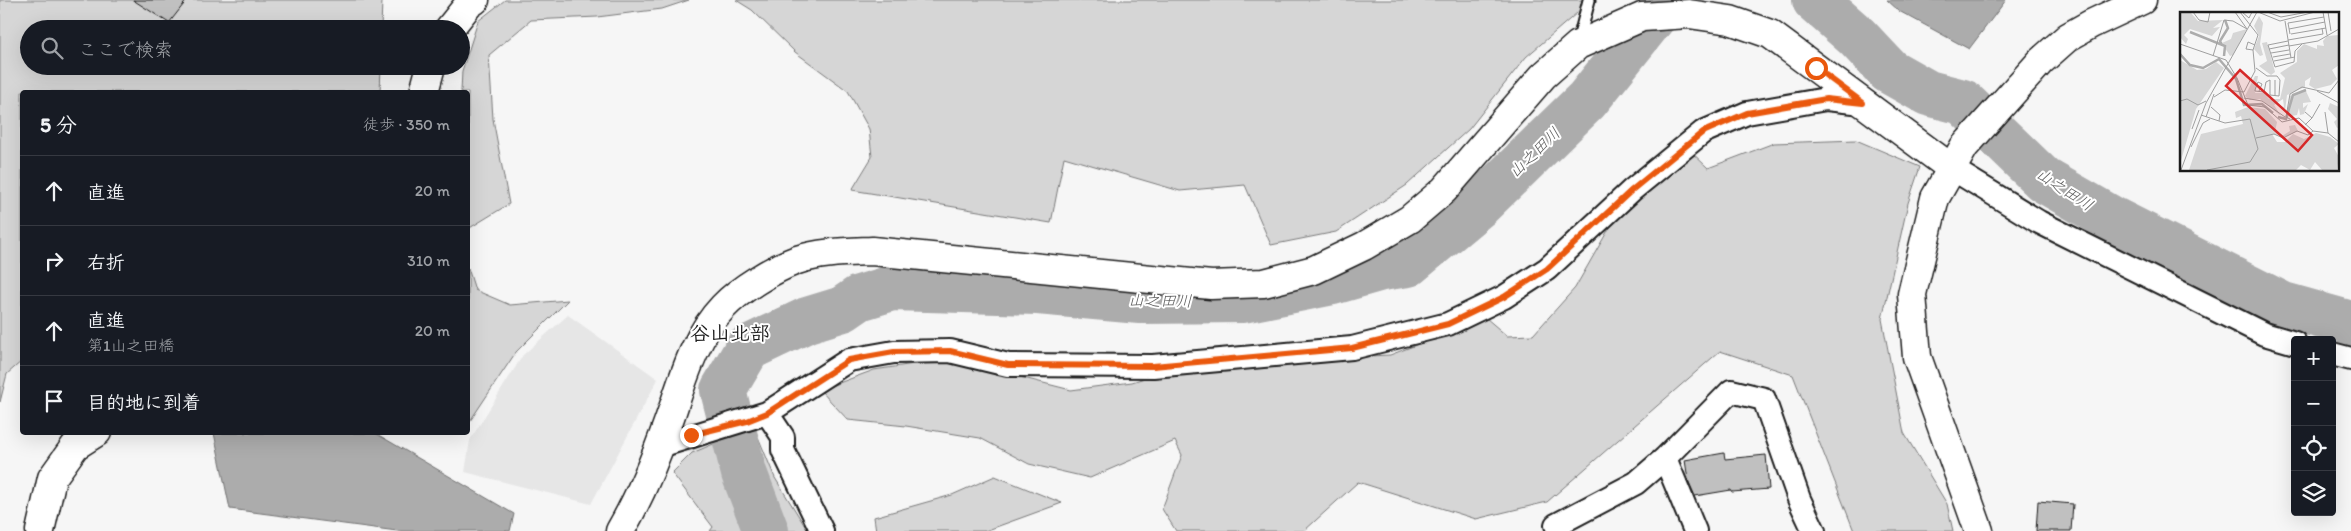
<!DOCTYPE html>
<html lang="ja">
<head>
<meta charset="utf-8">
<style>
	:root { --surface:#171b24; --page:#20242c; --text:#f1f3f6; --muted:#9ea1a6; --line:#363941 }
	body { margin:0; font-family:Itim,"Klee One",sans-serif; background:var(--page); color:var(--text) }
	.controls { position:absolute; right:15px; bottom:15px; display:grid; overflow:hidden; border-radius:5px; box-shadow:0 5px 20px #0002 }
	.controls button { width:45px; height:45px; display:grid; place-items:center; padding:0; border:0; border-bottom:1px solid var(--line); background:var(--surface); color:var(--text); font:25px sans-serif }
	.stop { position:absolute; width:15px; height:15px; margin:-11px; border:4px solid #ea580c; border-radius:50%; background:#fff }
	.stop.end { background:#ea580c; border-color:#fff; box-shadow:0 1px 5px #0008 }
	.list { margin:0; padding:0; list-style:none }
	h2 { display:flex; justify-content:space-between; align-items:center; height:65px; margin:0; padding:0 20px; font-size:21px }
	h2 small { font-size:16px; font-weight:400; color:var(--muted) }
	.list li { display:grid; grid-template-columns:32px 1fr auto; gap:15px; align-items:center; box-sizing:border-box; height:70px; padding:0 20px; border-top:1px solid var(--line) }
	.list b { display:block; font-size:19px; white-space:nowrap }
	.list p { margin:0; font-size:16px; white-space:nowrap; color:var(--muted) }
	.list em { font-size:16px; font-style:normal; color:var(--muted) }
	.icon { flex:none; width:28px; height:28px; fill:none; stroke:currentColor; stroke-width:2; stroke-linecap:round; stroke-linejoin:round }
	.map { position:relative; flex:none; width:2351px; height:531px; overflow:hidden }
	.search { position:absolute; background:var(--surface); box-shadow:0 5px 20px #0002; left:20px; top:20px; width:450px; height:55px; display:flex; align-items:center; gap:12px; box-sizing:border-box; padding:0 18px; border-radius:28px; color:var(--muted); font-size:19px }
	.panel { position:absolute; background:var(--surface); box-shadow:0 5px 20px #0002; left:20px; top:90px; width:450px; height:345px; border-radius:5px }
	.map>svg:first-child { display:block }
</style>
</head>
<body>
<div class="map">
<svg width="2351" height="531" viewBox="0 0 2351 531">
	<rect width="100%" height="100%" fill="#f6f6f6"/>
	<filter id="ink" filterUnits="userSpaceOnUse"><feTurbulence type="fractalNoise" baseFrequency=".02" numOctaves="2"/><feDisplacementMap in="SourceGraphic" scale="10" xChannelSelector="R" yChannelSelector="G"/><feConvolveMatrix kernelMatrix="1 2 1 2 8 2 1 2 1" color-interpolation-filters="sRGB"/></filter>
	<g filter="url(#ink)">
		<path fill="#e6e6e6" d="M 568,315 L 658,379 L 591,504 L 465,472 L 470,440 L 523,355 Z"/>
		<path fill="#d6d6d6" stroke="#797979" d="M 0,0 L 382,0 L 381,29 L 29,29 L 29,66 L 381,66 L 380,92 L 22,92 L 22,361 L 7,374 L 0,402 Z
			M 505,0 L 689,0 L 662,9 L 597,17 L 531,20 L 489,55 L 493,119 L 509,204 L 468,229 L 468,92 L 461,92 L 462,71 L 478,21 Z
			M 736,0 L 1592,0 L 1526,57 L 1469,129 L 1407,185 L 1336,232 L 1271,245 L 1245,185 L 1180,191 L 1064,157 L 1051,223 L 852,190 L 872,157 L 869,129 L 848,91 L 795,52 L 752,10 Z
			M 1856,140 L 1920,167 L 1908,203 L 1882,319 L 1904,433 L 1947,504 L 1953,531 L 1854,531 L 1793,375 L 1720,351 L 1547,502 L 1476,519 L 1358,482 L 1304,531 L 1176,531 L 1162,509 L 1182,455 L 1175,441 L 1090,478 L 1029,464 L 980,438 L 906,426 L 848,420 L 820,390 L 874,370 L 948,359 L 1071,390 L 1132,382 L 1186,365 L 1390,355 L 1486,318 L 1507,336 L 1533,335 L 1575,288 L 1619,211 L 1684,145 L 1708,168 L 1774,143 Z
			M 468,268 L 475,290 L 510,305 L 568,300 L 516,352 L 468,424 Z
			M 754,427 L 775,478 L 808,531 L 710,531 L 713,527 L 672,473 L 692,453 Z
			M 995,476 L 1062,503 L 985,531 L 876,531 L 874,517 L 952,495 Z"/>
		<path fill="#acacac" stroke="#727272" d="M 1887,0 L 2006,0 L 1969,49 L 1899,11 Z
			M 214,433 L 375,433 L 514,514 L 510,531 L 397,531 L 230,509 Z"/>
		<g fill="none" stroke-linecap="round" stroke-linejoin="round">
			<path stroke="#acacac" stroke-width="46" d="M 1815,0 L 1857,37 L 1889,71 L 1928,93 L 1963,102 L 2044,180 L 2112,219 L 2283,305 L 2351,324
				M 766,531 L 744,473 L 723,390 L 748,348 L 807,320 L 843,309 L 859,298 L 892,288 L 1038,292 L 1140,301 L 1243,300 L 1333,282 L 1382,268 L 1408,264 L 1479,205 L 1587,100 L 1667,0"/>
		</g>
		<path fill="#c0c0c0" stroke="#1c1c1c" d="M 133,0 L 187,0 L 169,23 Z
			M 1724,453 L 1725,459 L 1766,455 L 1769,489 L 1732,492 L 1731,490 L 1695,496 L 1688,480 L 1685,460 Z
			M 2038,501 L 2073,504 L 2071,531 L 2036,531 Z"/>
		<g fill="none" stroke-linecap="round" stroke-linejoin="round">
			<g stroke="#1c1c1c" stroke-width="15">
				<path id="service" d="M 1578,43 L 1589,0"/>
			</g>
			<g stroke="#1c1c1c" stroke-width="26">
				<path id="minor" d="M 1951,168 L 2039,222 L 2264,334 L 2295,343
					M 2332,354 L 2351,359
					M 767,413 L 849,360 L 894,352 L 950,351 L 1008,365 L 1153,366 L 1352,348 L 1448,324 L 1504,297 L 1547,269 L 1632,190 L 1703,132 L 1747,113 L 1826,99 L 1863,103
					M 660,446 L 767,413 L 783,437 L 783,450 L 822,531
					M 1665,458 L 1695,531
					M 1560,531 L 1556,525 L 1636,483 L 1665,458 L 1731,391 L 1764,399 L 1799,499 L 1814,531"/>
			</g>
			<g stroke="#1c1c1c" stroke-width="31">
				<path id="tertiary" d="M 449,29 L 469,4 L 475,0
					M 424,92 L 431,66
					M 40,531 L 52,478 L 75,446 L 97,432
					M 620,531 C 640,497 655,460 668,423 C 682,384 693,338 723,307 C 740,289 773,269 797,260 C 820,252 847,252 872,251 L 1211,285 L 1264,283 L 1314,270 L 1364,246 L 1410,219 L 1444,190 L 1543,76 L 1578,45 L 1642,17 L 1689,14 L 1730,20 L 1770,34 L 1951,168
					M 1979,531 L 1917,357 L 1912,294 L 1935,198 L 1964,147 L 2041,61 L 2068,37 L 2091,24 L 2142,0"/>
			</g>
			<use href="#service" stroke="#fff" stroke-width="11"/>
			<use href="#minor" stroke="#fff" stroke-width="22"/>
			<use href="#tertiary" stroke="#fff" stroke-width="28"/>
		</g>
	</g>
	<g fill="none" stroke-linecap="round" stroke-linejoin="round" filter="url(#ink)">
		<path stroke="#ea580c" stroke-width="6" d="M 691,435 L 747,421 L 767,413 L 849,360 L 894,352 L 950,351 L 1008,365 L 1153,366 L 1352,348 L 1448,324 L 1504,297 L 1547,269 L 1632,190 L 1703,132 L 1747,113 L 1826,99 L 1863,103 L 1816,68"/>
	</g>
	<g text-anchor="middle" stroke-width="4" stroke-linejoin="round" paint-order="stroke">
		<g font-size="16" font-style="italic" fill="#5d5d5d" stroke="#fff">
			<text transform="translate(1534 152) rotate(-44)" y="6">山之田川</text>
			<text transform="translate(2065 189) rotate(33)" y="6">山之田川</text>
			<text transform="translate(1160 300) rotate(1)" y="6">山之田川</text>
		</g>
		<g font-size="20" font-weight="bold" fill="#1c1c1c" stroke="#fff">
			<text x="730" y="340">谷山北部</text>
		</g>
	</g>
	<g transform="translate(2180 12)">
		<rect width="159" height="159" fill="#f6f6f6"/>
		<path d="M 0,0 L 11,1 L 18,9 L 43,8 L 33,16 L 40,15 L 32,24 L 10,17 L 4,23 L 8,27 L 6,32 L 0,25 ZM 79,4 L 83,11 L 80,32 L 83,43 L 80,44 L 74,37 L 79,24 L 74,14 ZM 67,17 L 53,43 L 50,44 L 42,31 L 51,27 L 53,21 ZM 159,23 L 159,53 L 152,58 L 157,67 L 151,73 L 135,77 L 129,73 L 131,65 L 125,69 L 125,75 L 107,83 L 105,99 L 99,94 L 104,95 L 103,87 L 94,93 L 101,104 L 80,87 L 70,88 L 65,84 L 75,64 L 78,64 L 75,81 L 84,81 L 89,87 L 100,87 L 105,66 L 100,61 L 117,50 L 117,39 L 124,32 L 137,37 L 137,33 L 144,34 L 143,29 L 147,24 ZM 87,30 L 95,60 L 91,63 L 79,54 L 87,49 L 82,31 ZM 0,48 L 17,58 L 26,57 L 36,50 L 44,56 L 16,97 L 0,152 ZM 125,77 L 131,90 L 123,91 L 123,96 L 128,92 L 124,102 L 120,103 L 119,96 L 117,103 L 106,105 L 110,84 ZM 150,91 L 159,95 L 159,115 L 157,116 L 154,110 L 157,107 L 148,97 ZM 68,95 L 85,97 L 97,110 L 95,120 L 102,124 L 110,119 L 109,114 L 115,113 L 118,119 L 104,125 L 92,122 L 97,130 L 105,130 L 113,122 L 124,127 L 136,121 L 150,125 L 159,132 L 154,136 L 159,145 L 157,158 L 142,158 L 135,150 L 130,158 L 121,153 L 116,158 L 9,158 L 21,122 L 63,112 L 61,104 L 56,106 L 55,100 Z" fill="#d6d6d6"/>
		<path fill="none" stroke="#acacac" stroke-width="2.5" d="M 10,20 L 45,34 L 44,44M 42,33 L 40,29 L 48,16 L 45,8M 0,42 L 10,53 L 23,56 L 39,47 L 56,67 L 64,93 L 82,92 L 93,101M 98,105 L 106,107 L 113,83 L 126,78"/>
		<path fill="none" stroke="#9f9f9f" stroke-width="1" d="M 13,0 L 19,8 L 28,10 L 30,0M 62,0 L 69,6 L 72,0M 78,0 L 100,9 L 135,0M 87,0 L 101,5 L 128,0M 143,0 L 147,23M 148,0 L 151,19M 105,9 L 111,46M 109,17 L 145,10M 110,22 L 108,11 L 144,5M 111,22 L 146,16M 108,28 L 143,22 L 142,16M 108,29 L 88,33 L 95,55 L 114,50 L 115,39 L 122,32M 0,32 L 46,48 L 57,66 L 68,93 L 85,95 L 102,110 L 119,106 L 133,119 L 148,121 L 159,130M 109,34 L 138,29 L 159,17M 89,37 L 109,33M 73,38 L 66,37 L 68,30 L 75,33M 91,41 L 109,38M 33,44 L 44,8 L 53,9 L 67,17 L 55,0M 93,45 L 110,42M 94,49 L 115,45M 76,56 L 87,64 L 97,64 L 100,68 L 99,84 L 90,83 L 90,68 L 86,70 L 84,80 L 75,79 L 75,78 L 78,70 L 82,72 L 79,79M 137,79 L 159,91M 95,84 L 95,68M 34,85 L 45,78 L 64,80 L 75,59 L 73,38 L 78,23 L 60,0M 64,86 L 82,89 L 105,105M 0,89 L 7,87 L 18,93 L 26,89M 31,95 L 40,103 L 39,109M 125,100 L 132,106 L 125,113M 145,100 L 148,121M 21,103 L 45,111 L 70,107 L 78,137 L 70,150 L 27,158M 26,105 L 34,82M 132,106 L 140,92M 110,107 L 106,105 L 110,82 L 122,75 L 149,81 L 159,68M 12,117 L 19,98M 76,126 L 94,122 L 103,126 L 117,119 L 128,123 L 133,119M 11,135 L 23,111 L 30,107M 1,158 L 26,91 L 77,0"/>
		<path fill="#d62828" fill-opacity="0.15" stroke="#d62828" stroke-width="2.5" d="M 60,58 L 132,123 L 118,139 L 46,74 Z"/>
		<rect width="159" height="159" fill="none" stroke="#1c1c1c" stroke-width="2.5"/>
	</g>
</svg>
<div class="controls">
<button>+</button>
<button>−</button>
<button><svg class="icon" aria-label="locate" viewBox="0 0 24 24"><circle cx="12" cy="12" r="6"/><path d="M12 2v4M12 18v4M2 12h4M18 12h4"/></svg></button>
<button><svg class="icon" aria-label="layers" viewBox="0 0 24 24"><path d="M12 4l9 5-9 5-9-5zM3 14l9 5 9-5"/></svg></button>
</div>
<div class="stop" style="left:1816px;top:68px"></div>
<div class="stop end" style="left:691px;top:435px"></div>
<div class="search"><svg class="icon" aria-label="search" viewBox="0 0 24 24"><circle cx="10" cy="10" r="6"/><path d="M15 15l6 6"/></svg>ここで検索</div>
<section class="panel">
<h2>5 分<small>徒歩 · 350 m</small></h2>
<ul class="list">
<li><svg class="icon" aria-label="ahead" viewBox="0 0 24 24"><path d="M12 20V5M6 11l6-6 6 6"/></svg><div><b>直進</b></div><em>20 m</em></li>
<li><svg class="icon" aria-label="right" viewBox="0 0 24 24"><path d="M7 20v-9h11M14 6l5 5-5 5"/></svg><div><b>右折</b></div><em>310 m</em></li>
<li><svg class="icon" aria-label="ahead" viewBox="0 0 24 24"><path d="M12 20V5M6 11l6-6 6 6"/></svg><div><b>直進</b><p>第1山之田橋</p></div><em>20 m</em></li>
<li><svg class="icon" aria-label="arrive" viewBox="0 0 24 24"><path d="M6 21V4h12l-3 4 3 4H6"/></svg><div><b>目的地に到着</b></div></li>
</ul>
</section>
</div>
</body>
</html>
